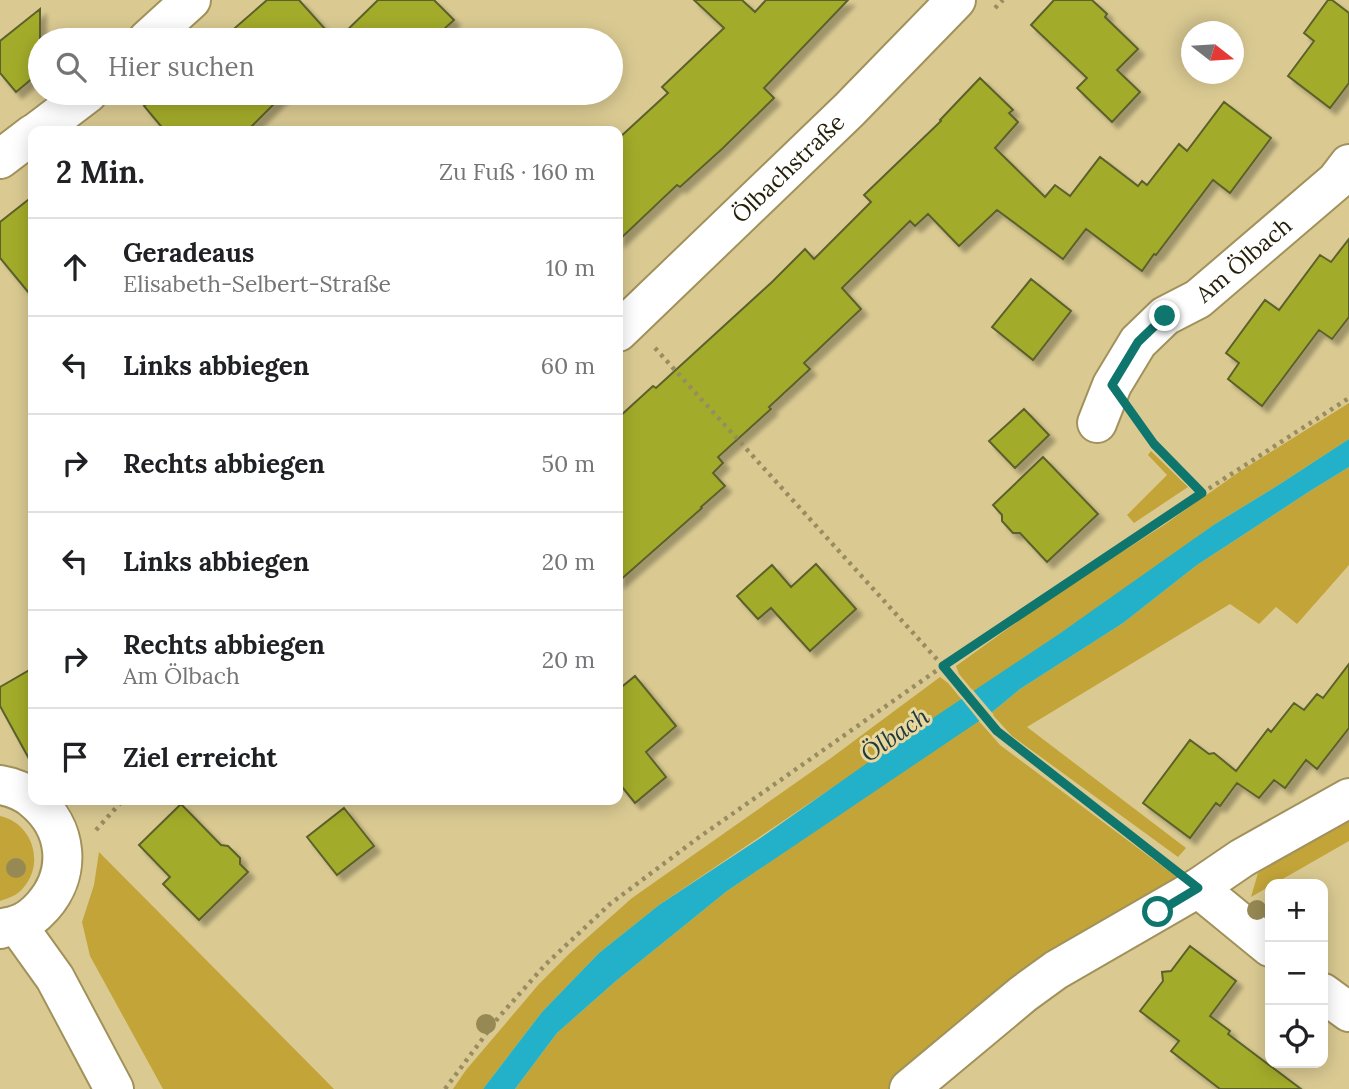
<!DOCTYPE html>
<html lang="de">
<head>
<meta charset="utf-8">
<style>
	:root { --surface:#fff; --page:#f6f6f6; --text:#202124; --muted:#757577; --line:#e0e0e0 }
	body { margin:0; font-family:Lora,serif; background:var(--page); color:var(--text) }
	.controls { position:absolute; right:21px; bottom:21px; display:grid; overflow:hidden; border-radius:14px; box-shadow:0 4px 18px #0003 }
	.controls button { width:63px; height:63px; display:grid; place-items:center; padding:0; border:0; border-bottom:2px solid var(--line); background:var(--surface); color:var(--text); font:35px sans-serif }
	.compass { position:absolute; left:1181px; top:21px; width:63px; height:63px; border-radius:50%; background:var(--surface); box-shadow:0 4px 18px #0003; rotate:107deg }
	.stop { position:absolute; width:21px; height:21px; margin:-16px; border:5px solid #0f766e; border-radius:50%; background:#fff }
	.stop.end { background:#0f766e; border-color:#fff; box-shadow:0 2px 7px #0008 }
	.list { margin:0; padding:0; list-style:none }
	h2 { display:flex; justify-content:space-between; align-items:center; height:91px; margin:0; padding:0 28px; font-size:30px }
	h2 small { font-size:23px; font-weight:400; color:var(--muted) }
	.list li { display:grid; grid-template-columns:46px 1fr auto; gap:21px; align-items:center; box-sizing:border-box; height:98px; padding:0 28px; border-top:2px solid var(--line) }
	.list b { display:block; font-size:26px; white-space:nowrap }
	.list p { margin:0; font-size:23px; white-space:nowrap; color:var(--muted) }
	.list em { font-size:23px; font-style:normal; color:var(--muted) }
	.icon { flex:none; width:38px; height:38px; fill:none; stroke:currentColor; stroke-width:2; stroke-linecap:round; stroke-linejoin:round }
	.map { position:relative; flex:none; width:1349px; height:1089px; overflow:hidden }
	.search { position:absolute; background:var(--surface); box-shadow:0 4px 18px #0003; left:28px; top:28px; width:595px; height:77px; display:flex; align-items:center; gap:18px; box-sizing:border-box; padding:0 24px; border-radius:38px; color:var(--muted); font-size:26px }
	.panel { position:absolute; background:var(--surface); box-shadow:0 4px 18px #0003; left:28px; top:126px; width:595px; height:679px; border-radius:14px }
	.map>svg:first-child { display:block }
</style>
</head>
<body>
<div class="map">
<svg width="1349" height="1089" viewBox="0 0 1349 1089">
	<defs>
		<filter id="shadow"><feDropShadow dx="6" dy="6" stdDeviation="2" flood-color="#0004"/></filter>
	</defs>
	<rect width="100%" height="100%" fill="#daca92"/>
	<path fill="#c2a439" d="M 1349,403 L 1349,439 L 1280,484 L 1215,524 L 1137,581 L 974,692 L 959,674 L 956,666 L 1050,598 L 1164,525 L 1239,472 Z
		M 1151,451 L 1188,487 L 1134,523 L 1127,515 L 1167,475 L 1148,455 Z
		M 1349,467 L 1349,565 L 1297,624 L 1276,607 L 1259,624 L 1230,604 L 1027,727 L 1186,848 L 1178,857 L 1012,736 L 991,713 L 1020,689 L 1123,623 L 1197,565 L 1310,491 Z
		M 940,677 L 948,683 L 962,700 L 659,905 L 599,953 L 542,1012 L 483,1089 L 453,1089 L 466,1070 L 539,984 L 570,953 L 632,898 L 831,758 Z
		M 978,720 L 1000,745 L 1182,881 L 893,1089 L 515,1089 L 557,1033 L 617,980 L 727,891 Z
		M 0,816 C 32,823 45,862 24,887 C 18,895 9,898 0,901 Z
		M 1349,820 L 1349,841 L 1251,897 L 1258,873 L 1297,848 Z
		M 99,852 L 334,1089 L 163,1089 L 90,956 L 82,922 L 94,885 Z"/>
	<path fill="#23b1ca" d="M 1349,439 L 1349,467 L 1310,491 L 1197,565 L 1123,623 L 1020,689 L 991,713 L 727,891 L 617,980 L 557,1033 L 515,1089 L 483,1089 L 542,1012 L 599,953 L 659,905 L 762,837 L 900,740 L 1059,634 L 1215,524 L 1280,484 Z"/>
	<path fill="#daca92" d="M 972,689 L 994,715 L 981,723 L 960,697 Z"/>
	<path fill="#a3ac2b" stroke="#5c612c" stroke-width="2" filter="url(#shadow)" d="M 267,0 L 299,0 L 335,40 L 234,40 L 228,34 Z
		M 378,0 L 434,0 L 454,20 L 432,40 L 337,40 Z
		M 694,0 L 742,0 L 755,12 L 766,0 L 848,0 L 764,88 L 774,98 L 723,148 L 680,187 L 677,185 L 618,241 L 618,139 L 668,93 L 662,87 L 724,28 Z
		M 1054,0 L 1092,0 L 1107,14 L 1105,17 L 1138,49 L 1117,70 L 1140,92 L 1112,122 L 1077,88 L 1087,78 L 1031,25 Z
		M 1328,0 L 1332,0 L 1349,13 L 1349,83 L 1330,108 L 1288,76 L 1314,41 L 1304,33 Z
		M 40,9 L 40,72 L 16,92 L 0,73 L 0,41 Z
		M 980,78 L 1013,110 L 1009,113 L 1018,122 L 995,148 L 1045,197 L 1055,185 L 1070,196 L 1100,157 L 1138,186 L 1142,181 L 1147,185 L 1179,144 L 1187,151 L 1224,102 L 1271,138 L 1230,193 L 1213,180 L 1156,255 L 1154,254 L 1142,271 L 1086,229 L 1063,259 L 997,210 L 959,246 L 928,214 L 915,226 L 910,221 L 842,288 L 861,309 L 804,363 L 810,369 L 769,407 L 771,409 L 718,457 L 723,463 L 713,473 L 725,486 L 701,507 L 702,508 L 618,582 L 618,418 L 653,386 L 656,388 L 772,282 L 805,249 L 814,259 L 871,202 L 864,195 L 941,121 L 940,120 Z
		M 160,93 L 285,93 L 247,131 L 165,131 L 144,106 Z
		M 33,196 L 33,298 L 0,258 L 0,222 Z
		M 1349,239 L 1349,317 L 1332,339 L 1319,330 L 1262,406 L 1228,379 L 1239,363 L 1226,353 L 1265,300 L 1279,310 L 1320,255 L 1331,262 Z
		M 1031,279 L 1071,311 L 1033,360 L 992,327 Z
		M 1024,409 L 1049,435 L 1015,468 L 989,441 Z
		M 1043,457 L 1098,514 L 1047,562 L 1020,533 L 1013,533 L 1002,521 L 1002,515 L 993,505 Z
		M 816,564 L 856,609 L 810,651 L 771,608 L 758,619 L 737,596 L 772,565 L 791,587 Z
		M 1349,664 L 1349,728 L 1317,769 L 1306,760 L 1285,788 L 1274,780 L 1259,798 L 1237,783 L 1220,806 L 1216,803 L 1190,838 L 1143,803 L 1190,740 L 1209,754 L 1214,753 L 1236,771 L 1268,729 L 1271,732 L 1294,703 L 1304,710 L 1317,694 L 1323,698 Z
		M 33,668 L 33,766 L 0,706 L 0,687 Z
		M 635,676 L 676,726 L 646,752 L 666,777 L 635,803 L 618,782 L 618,690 Z
		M 181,804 L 221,845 L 228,846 L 240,858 L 240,864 L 248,872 L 199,920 L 163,884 L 170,877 L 139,845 Z
		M 344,808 L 374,846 L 337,875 L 307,837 Z
		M 1190,946 L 1236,981 L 1210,1016 L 1230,1031 L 1228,1034 L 1301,1089 L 1220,1089 L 1171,1051 L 1179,1041 L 1140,1011 L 1163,981 L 1162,972 L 1171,971 Z"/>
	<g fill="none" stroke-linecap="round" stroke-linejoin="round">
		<g stroke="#a1915b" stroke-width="42">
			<g id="minor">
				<path d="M 147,40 L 191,0"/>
				<path d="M 38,131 L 88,93"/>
				<path d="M 0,159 L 33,134"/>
				<path id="s1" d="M 618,332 L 849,110 L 956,0"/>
				<path id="s2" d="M 1097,423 L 1112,385 L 1138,342 L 1165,316 L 1198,299 L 1336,181 L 1349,164"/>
				<path d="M 0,785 C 12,787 24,792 33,799"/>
				<path d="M 1198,888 L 1270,947"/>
				<path d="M 17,925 L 55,978 L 114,1089"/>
				<path d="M 0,929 C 5,927 11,927 16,925 C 26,922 36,914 43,906 C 72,873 68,828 34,800"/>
				<path d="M 1323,993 L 1349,1012"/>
				<path d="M 909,1089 L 1023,994 L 1056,970 L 1198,888 L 1242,858 L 1349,798"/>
			</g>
		</g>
		<path stroke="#988c60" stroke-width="4.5" stroke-dasharray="3.5 5" stroke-linecap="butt" d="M 995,8 L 1003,0
			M 655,348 L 943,666 L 997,731 L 1164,862
			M 1139,423 L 1154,444 L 1202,493
			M 96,830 L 123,800
			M 445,1089 L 498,1018 L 546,964 L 610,904 L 698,838 L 943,666 L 1202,493 L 1349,398"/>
		<use href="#minor" stroke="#fff" stroke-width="38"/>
	</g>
	<g fill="#978954">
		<circle cx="16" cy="868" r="10"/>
		<circle cx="1257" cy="910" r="10"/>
		<circle cx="486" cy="1024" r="10"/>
	</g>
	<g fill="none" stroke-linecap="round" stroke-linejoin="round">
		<path stroke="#0f766e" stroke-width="9" d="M 1158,912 L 1198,888 L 997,731 L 943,666 L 1202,493 L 1154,444 L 1112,385 L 1138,342 L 1165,316"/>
	</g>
	<g text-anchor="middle" stroke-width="6" stroke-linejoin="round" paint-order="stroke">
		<g font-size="23" fill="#241e07" stroke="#e8d79f">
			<text dy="8" stroke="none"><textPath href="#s1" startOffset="236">Ölbachstraße</textPath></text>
			<text dy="8" stroke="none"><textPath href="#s2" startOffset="226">Am Ölbach</textPath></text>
		</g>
		<g font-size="24" font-style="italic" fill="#1d383e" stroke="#e8d79f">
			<text transform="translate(895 735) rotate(-34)" y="8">Ölbach</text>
		</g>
	</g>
</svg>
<div class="controls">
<button>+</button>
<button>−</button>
<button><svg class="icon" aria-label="locate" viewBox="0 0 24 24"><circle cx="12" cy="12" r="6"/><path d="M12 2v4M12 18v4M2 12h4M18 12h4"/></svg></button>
</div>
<svg class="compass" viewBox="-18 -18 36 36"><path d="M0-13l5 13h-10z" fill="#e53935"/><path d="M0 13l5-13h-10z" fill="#757577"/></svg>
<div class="stop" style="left:1158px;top:912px"></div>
<div class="stop end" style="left:1165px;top:316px"></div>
<div class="search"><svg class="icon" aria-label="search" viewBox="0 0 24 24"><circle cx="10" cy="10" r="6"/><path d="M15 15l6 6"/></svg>Hier suchen</div>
<section class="panel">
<h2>2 Min.<small>Zu Fuß · 160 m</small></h2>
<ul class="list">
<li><svg class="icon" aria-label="ahead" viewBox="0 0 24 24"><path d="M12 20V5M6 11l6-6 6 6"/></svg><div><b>Geradeaus</b><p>Elisabeth-Selbert-Straße</p></div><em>10 m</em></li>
<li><svg class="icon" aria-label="left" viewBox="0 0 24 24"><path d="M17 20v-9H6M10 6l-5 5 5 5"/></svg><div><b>Links abbiegen</b></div><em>60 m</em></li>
<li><svg class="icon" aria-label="right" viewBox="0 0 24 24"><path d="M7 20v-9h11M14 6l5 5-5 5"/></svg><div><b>Rechts abbiegen</b></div><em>50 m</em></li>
<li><svg class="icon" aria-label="left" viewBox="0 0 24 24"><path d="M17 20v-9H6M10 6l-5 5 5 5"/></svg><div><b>Links abbiegen</b></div><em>20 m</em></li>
<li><svg class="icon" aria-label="right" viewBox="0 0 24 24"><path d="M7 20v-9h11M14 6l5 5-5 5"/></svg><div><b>Rechts abbiegen</b><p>Am Ölbach</p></div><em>20 m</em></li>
<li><svg class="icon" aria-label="arrive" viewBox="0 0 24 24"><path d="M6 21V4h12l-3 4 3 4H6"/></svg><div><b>Ziel erreicht</b></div></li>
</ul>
</section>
</div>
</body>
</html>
